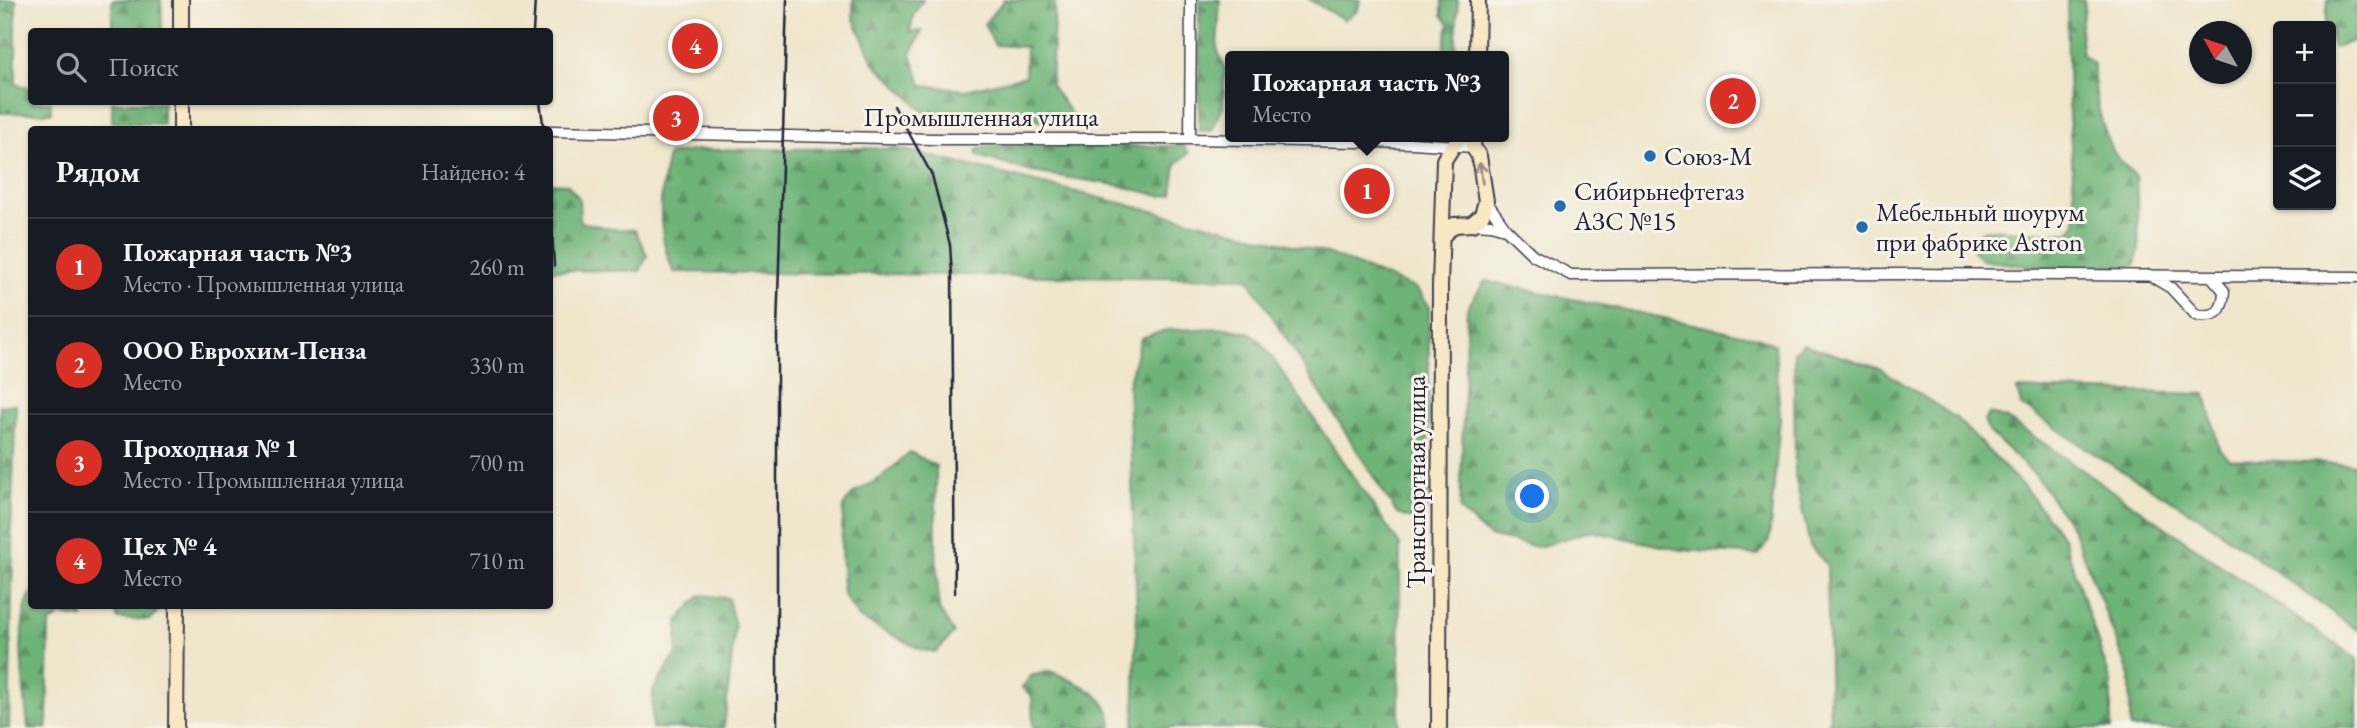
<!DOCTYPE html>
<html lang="ru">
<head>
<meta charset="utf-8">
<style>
	:root { --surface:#171b24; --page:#20242c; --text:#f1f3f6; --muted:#9ea1a6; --line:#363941; --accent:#d93025 }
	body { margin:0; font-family:"EB Garamond",serif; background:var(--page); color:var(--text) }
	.controls { position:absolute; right:21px; top:21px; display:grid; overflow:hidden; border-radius:7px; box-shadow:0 2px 5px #0004 }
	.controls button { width:63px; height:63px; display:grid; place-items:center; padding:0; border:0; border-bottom:2px solid var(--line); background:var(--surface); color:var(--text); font:35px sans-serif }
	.compass { position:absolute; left:2189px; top:21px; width:63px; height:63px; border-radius:50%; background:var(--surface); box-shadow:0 2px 5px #0004; rotate:310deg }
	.you { position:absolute; left:1533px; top:497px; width:24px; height:24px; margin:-18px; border:5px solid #fff; border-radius:50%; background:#1a73e8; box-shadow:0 0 0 10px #1a73e833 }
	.badge { display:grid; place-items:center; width:46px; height:46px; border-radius:50%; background:var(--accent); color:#fff; font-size:23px; font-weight:700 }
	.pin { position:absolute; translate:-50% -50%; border:4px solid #fff; box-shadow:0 2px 7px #0006 }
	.popup { position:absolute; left:1225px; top:51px; width:284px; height:91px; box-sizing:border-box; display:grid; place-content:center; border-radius:7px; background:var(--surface); filter:drop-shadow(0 2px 5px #0005); font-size:23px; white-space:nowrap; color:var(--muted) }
	.popup b { font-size:26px; color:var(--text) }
	.popup::after { content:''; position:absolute; left:50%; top:100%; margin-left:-14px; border:14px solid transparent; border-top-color:var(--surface) }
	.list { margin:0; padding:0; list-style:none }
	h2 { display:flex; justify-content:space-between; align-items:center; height:91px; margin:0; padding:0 28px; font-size:30px }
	h2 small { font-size:23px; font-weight:400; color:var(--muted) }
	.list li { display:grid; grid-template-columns:46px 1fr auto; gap:21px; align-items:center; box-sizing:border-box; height:98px; padding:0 28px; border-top:2px solid var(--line) }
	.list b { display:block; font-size:26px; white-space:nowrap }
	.list p { margin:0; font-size:23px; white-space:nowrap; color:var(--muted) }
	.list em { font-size:23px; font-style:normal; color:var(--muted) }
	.icon { flex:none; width:38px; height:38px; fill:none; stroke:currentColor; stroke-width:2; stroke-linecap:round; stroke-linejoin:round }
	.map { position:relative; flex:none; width:2357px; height:728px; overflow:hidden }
	.search { position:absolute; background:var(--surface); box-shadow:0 2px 5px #0004; left:28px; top:28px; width:525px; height:77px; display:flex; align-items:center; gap:18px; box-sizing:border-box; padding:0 24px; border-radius:7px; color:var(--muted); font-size:26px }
	.panel { position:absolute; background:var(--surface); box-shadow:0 2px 5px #0004; left:28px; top:126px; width:525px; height:483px; border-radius:7px }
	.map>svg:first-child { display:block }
</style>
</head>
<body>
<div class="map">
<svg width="2357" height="728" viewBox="0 0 2357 728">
	<defs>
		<pattern id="forest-firs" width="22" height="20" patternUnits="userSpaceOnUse" patternTransform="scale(1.75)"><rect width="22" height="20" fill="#6eb378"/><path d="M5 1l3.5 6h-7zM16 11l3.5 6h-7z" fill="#5a9164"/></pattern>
	</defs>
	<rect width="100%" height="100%" fill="#f7f3e8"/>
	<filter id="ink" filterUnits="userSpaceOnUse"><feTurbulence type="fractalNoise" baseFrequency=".0143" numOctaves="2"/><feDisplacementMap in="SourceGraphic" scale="14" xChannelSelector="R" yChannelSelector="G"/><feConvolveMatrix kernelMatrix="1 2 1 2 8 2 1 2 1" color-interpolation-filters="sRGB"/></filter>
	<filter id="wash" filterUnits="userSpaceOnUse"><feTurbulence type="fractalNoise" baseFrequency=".00686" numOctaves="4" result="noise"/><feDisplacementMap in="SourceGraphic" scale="28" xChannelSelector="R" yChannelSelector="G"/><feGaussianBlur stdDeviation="1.57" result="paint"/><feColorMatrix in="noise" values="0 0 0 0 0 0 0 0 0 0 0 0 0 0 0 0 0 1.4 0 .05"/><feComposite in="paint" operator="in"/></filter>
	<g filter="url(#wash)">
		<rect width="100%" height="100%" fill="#efe6cc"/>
		<path fill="url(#forest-firs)" stroke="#486a5a" stroke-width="2" d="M 0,0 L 16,0 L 16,84 L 31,88 L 32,102 L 51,102 L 51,113 L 0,113 Z
			M 112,0 L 161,0 L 162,31 L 112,31 Z
			M 853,0 L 923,0 L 914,14 L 910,32 L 922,31 L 911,54 L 922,85 L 966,90 L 1025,76 L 1026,47 L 995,45 L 984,24 L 1004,0 L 1055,0 L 1051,85 L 1075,120 L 932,120 L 873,62 L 853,17 Z
			M 1199,0 L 1220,0 L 1217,48 L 1225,69 L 1223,107 L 1212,131 L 1199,131 Z
			M 1310,0 L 1360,0 L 1358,11 L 1344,20 Z
			M 1442,0 L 1458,0 L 1455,56 L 1442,56 L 1449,24 L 1442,15 Z
			M 2067,0 L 2084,0 L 2085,8 L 2080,30 L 2083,55 L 2094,64 C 2092,89 2102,129 2113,151 C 2118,160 2129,169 2136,176 L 2139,250 L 2134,266 L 2051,269 L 1982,260 L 1973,251 L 1977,235 L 1986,229 L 2068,233 L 2076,223 L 2069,115 Z
			M 2328,0 L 2357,0 L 2357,22 L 2353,41 L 2334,48 L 2331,42 L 2331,26 L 2325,26 Z
			M 112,102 L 163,102 L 163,124 L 112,122 Z
			M 1182,144 L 1189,153 L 1176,164 L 1172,194 L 1161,196 L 1117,185 L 1031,172 L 978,156 L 976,151 L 986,146 L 1169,146 Z
			M 897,148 L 1329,254 L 1417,289 L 1429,307 L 1428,507 L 1419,522 L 1397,514 L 1248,278 L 674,272 C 656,235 659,193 668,155 L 697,150 Z
			M 550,183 L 567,184 L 579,198 L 580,222 L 613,229 L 635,230 L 647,255 L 640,271 L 550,270 Z
			M 1485,281 L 1760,338 L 1775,345 L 1780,418 L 1769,540 L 1758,555 L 1681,550 L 1590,531 L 1538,547 L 1488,536 L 1460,510 L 1467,308 Z
			M 1225,328 L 1250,333 L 1262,343 L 1400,545 L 1399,728 L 1134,728 L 1137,611 L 1128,385 L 1141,338 L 1166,330 Z
			M 1803,344 L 1881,369 L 1956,418 L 2024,487 L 2063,537 L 2111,682 L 2111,728 L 1830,728 L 1827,565 L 1810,546 L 1795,476 L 1794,352 Z
			M 2017,389 L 2206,394 L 2219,449 L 2230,459 L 2357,464 L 2357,630 L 2204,520 L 2102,459 L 2021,405 Z
			M 16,404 L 11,530 L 13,544 L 9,728 L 0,728 L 0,406 Z
			M 1989,414 L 2005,418 L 2036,438 L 2357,659 L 2357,728 L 2130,728 L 2130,676 L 2073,529 L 2036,476 L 1989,432 L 1984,421 Z
			M 910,452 L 936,466 L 936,549 L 939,609 L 954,633 L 936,652 L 922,650 L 859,618 L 843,594 L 841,546 L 844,505 L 854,493 L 882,477 Z
			M 31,591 L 32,606 L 82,606 L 83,618 L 61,615 L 49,624 L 47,728 L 28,728 C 24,684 14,633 31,591 Z
			M 701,595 L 728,598 L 735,627 L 724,728 L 652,728 L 653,690 L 677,653 L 678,620 Z
			M 114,606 L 162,606 L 150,620 L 118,619 Z
			M 1050,671 C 1075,682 1113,695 1112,728 L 1033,728 L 1032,696 L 1022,688 L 1031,676 Z"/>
	</g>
	<g filter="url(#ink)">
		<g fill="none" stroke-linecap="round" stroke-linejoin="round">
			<g stroke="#413f51" stroke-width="13">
				<path id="street" d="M 550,131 L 934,139 L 1190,139 L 1413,143 L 1473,147
					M 1190,139 L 1191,0
					M 1486,201 L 1506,229 L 1533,255 L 1571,275 L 1907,274 L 2357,277
					M 1472,224 L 1491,225 L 1505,229
					M 2149,275 L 2171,288 L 2196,315 C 2217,317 2223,312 2224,291 L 2211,276"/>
			</g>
			<g stroke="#413f51" stroke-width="18">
				<path id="secondary" d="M 181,0 L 181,32
					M 1477,56 L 1478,0
					M 181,102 L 181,130
					M 1442,236 L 1454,225 L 1472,224 L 1482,215 L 1486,201 L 1479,156 L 1473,147 L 1474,137
					M 176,728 L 177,606
					M 1439,728 L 1440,286 L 1444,160 L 1459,137"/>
			</g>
			<use href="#street" stroke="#fff" stroke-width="10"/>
			<use href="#secondary" stroke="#f8e8c3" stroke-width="14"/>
			<path stroke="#22223b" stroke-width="2.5" d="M 533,32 L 535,0
				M 540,102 L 544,130
				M 894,106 L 932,175 L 950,245 L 952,275 L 955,593
				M 550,194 L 554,266
				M 777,728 L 777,331 L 787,0"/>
		</g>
		<defs><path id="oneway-shaft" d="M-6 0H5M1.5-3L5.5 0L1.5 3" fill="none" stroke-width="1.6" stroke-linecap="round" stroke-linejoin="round" transform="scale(1.75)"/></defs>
		<use stroke="#988f86" href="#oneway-shaft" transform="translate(1481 173) rotate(-98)"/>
	</g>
	<g fill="#1f6fb2" stroke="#f7f3e8" stroke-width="2.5">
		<circle cx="1650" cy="156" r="7"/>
		<circle cx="1560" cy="206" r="7"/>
		<circle cx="1862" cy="227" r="7"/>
	</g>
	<g text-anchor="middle" stroke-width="6" stroke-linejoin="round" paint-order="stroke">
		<g font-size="26" fill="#22223b" stroke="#f7f3e8">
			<text x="981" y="126">Промышленная улица</text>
			<text transform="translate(1416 482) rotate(-90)" y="9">Транспортная улица</text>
		</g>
		<g font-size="26" fill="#22223b" stroke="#f7f3e8" text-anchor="start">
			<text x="1664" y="165">Союз-М</text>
			<text x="1574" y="200">Сибирьнефтегаз<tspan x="1574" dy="30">АЗС №15</tspan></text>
			<text x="1876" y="221">Мебельный шоурум<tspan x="1876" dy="30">при фабрике Astron</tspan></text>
		</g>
	</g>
</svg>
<div class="controls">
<button>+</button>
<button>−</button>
<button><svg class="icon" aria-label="layers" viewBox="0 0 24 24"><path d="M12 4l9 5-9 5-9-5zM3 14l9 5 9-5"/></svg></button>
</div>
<svg class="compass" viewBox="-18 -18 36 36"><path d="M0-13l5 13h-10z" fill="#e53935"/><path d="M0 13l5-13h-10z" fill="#9ea1a6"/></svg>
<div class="you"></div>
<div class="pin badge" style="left:1367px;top:191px">1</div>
<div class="popup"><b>Пожарная часть №3</b>Место</div>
<div class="pin badge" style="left:1733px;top:101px">2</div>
<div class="pin badge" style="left:676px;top:118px">3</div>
<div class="pin badge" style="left:695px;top:46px">4</div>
<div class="search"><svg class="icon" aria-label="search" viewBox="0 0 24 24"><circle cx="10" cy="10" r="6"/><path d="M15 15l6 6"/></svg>Поиск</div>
<section class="panel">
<h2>Рядом<small>Найдено: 4</small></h2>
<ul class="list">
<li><span class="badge">1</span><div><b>Пожарная часть №3</b><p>Место · Промышленная улица</p></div><em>260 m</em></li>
<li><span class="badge">2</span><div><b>ООО Еврохим-Пенза</b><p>Место</p></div><em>330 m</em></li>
<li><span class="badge">3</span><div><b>Проходная № 1</b><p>Место · Промышленная улица</p></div><em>700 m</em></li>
<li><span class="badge">4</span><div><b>Цех № 4</b><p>Место</p></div><em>710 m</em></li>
</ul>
</section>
</div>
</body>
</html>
